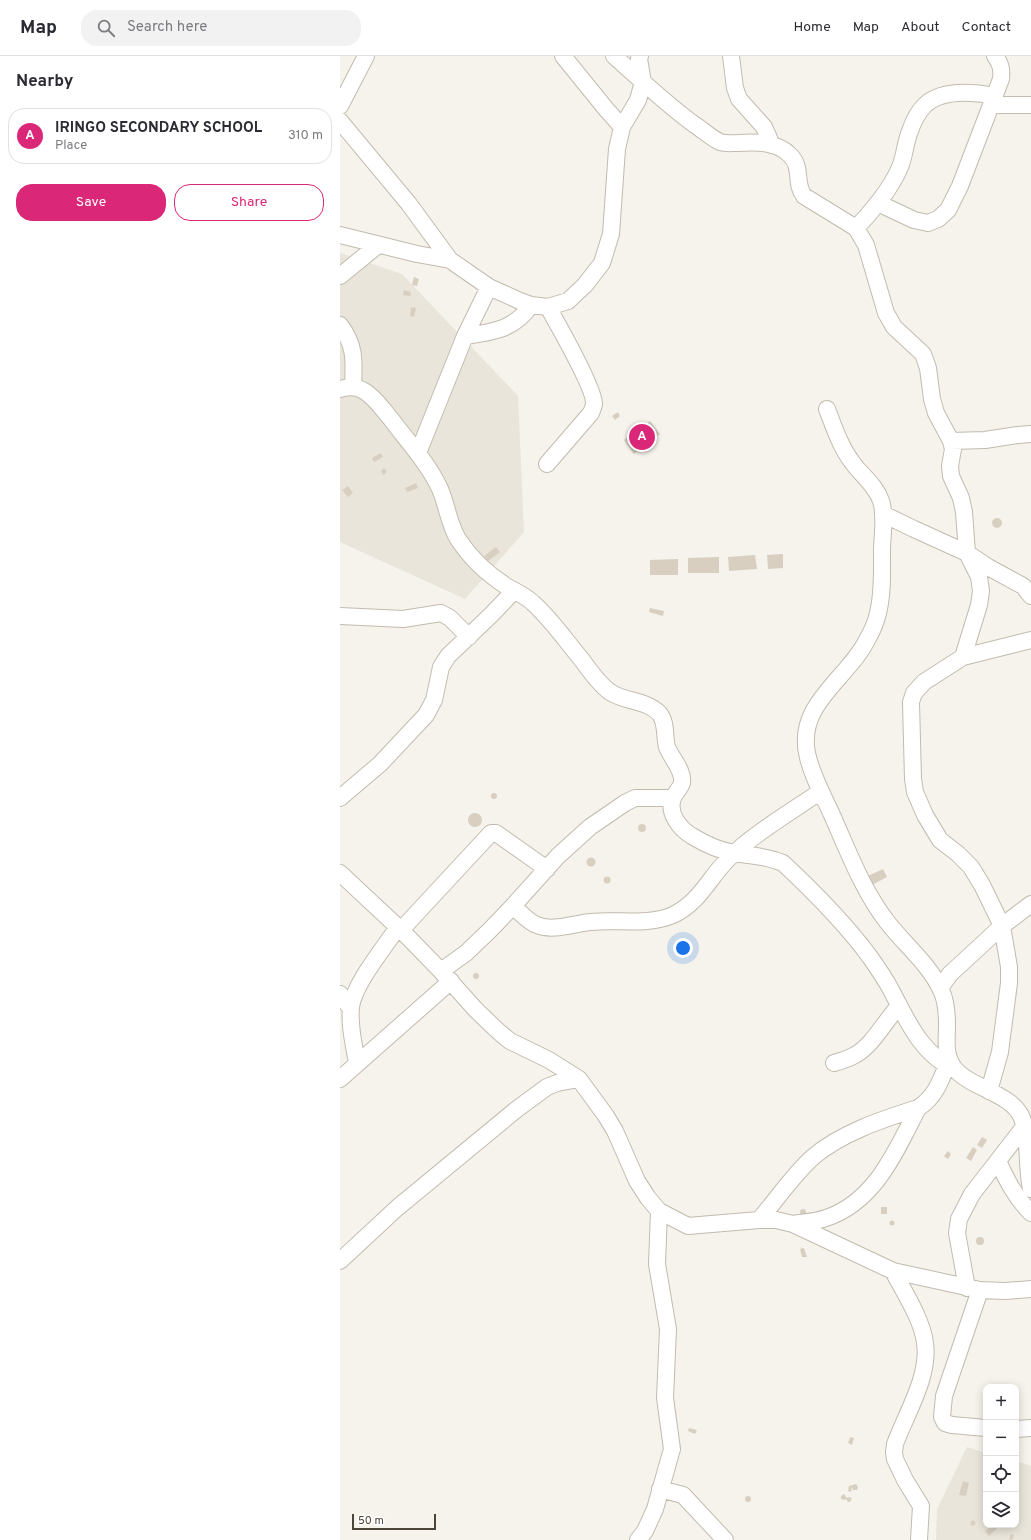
<!DOCTYPE html>
<html lang="en">
<head>
<meta charset="utf-8">
<style>
	:root { --surface:#fff; --page:#f2f2f3; --text:#2b2b33; --muted:#7c7c81; --line:#e1e1e2; --accent:#db2777 }
	body { margin:0; font-family:Overpass,sans-serif; background:var(--page); color:var(--text) }
	.controls { position:absolute; right:12px; bottom:12px; display:grid; overflow:hidden; border-radius:8px; box-shadow:0 2px 10px #0003 }
	.controls button { width:36px; height:36px; display:grid; place-items:center; padding:0; border:0; border-bottom:1px solid var(--line); background:var(--surface); color:var(--text); font:20px sans-serif }
	.scale { position:absolute; left:12px; bottom:10px; width:84px; box-sizing:border-box; padding-left:4px; border:2px solid #4b4439; border-top:0; font-size:11px; line-height:14px; white-space:nowrap; color:#4b4439; -webkit-text-stroke:3px #fff; paint-order:stroke }
	.you { position:absolute; left:343px; top:892px; width:14px; height:14px; margin:-10px; border:3px solid #fff; border-radius:50%; background:#1a73e8; box-shadow:0 0 0 6px #1a73e833 }
	.badge { display:grid; place-items:center; width:26px; height:26px; border-radius:50%; background:var(--accent); color:#fff; font-size:13px; font-weight:700 }
	.pin { position:absolute; translate:-50% -50%; border:2px solid #fff; box-shadow:0 1px 4px #0006 }
	.list { margin:0; padding:0; list-style:none }
	h2 { display:flex; justify-content:space-between; align-items:center; height:52px; margin:0; padding:0 16px; font-size:17px }
	h2 small { font-size:13px; font-weight:400; color:var(--muted) }
	.list li { display:grid; grid-template-columns:26px 1fr auto; gap:12px; align-items:center; box-sizing:border-box; height:56px; margin:0 8px 8px; padding:0 8px; border:1px solid var(--line); border-radius:16px }
	.list b { display:block; font-size:15px; white-space:nowrap }
	.list p { margin:0; font-size:13px; white-space:nowrap; color:var(--muted) }
	.list em { font-size:13px; font-style:normal; color:var(--muted) }
	.actions { display:flex; gap:8px; padding:12px 16px }
	.actions a { flex:1; padding:9px 0; border:1px solid var(--accent); border-radius:16px; text-align:center; font-size:14px; color:var(--accent) }
	.actions .main { background:var(--accent); color:#fff }
	.icon { flex:none; width:22px; height:22px; fill:none; stroke:currentColor; stroke-width:2; stroke-linecap:round; stroke-linejoin:round }
	.map { position:relative; flex:none; width:691px; height:1484px; overflow:hidden }
	header { display:flex; align-items:center; gap:24px; box-sizing:border-box; height:56px; padding:0 20px; background:var(--surface); border-bottom:1px solid var(--line) }
	header strong { font-size:19px }
	nav { display:flex; gap:22px; margin-inline-start:auto; font-size:14px }
	.search { width:280px; height:36px; background:var(--page); display:flex; align-items:center; gap:10px; box-sizing:border-box; padding:0 14px; border-radius:16px; color:var(--muted); font-size:15px }
	main { display:flex }
	aside { flex:1; background:var(--surface) }
	.map>svg:first-child { display:block }
</style>
</head>
<body>
<header>
<strong>Map</strong>
<div class="search"><svg class="icon" aria-label="search" viewBox="0 0 24 24"><circle cx="10" cy="10" r="6"/><path d="M15 15l6 6"/></svg>Search here</div>
<nav><a>Home</a><a>Map</a><a>About</a><a>Contact</a></nav>
</header>
<main>
<aside>
<h2>Nearby<small></small></h2>
<ul class="list">
<li><span class="badge">A</span><div><b>IRINGO SECONDARY SCHOOL</b><p>Place</p></div><em>310 m</em></li>
</ul>
<div class="actions"><a class="main">Save</a><a>Share</a></div>
</aside>
<div class="map">
<svg width="691" height="1484" viewBox="0 0 691 1484">
	<rect width="100%" height="100%" fill="#f6f3ec"/>
	<path fill="#eae5da" d="M 0,197 L 62,218 L 178,340 L 184,476 L 125,543 L 0,486 Z
		M 627,1391 L 646,1397 L 646,1469 L 676,1469 L 676,1405 L 691,1410 L 691,1484 L 596,1484 L 597,1453 Z"/>
	<path fill="#d8cfc1" d="M 74,221 L 79,223 L 77,230 L 72,229 Z
		M 64,234 L 71,236 L 70,240 L 63,239 Z
		M 71,251 L 76,252 L 74,261 L 70,260 Z
		M 278,356 L 280,360 L 275,364 L 272,360 Z
		M 310,365 L 320,378 L 294,398 L 284,384 Z
		M 41,397 L 43,401 L 34,406 L 32,402 Z
		M 44,412 L 47,416 L 43,419 L 41,415 Z
		M 76,427 L 78,432 L 67,436 L 65,432 Z
		M 8,430 L 13,437 L 8,441 L 2,434 Z
		M652 467a5 5 0 1 1 10 0a5 5 0 1 1-10 0Z
		M 156,491 L 160,496 L 148,505 L 144,500 Z
		M 443,498 L 443,512 L 428,513 L 427,499 Z
		M 415,499 L 417,513 L 389,515 L 388,501 Z
		M 379,501 L 379,517 L 348,517 L 348,502 Z
		M 338,503 L 338,519 L 310,519 L 310,504 Z
		M 310,552 L 324,555 L 323,560 L 309,556 Z
		M151 740a3 3 0 1 1 6 0a3 3 0 1 1-6 0Z
		M128 764a7 7 0 1 1 14 0a7 7 0 1 1-14 0Z
		M298 772a4 4 0 1 1 8 0a4 4 0 1 1-8 0Z
		M246.5 806a4.5 4.5 0 1 1 9 0a4.5 4.5 0 1 1-9 0Z
		M 543,813 L 547,821 L 532,829 L 528,820 Z
		M263.5 824a3.5 3.5 0 1 1 7 0a3.5 3.5 0 1 1-7 0Z
		M133 920a3 3 0 1 1 6 0a3 3 0 1 1-6 0Z
		M 642,1081 L 647,1084 L 642,1092 L 637,1089 Z
		M 633,1091 L 637,1094 L 631,1105 L 626,1102 Z
		M 608,1095 L 611,1098 L 608,1103 L 604,1100 Z
		M 541,1151 L 547,1151 L 547,1158 L 541,1158 Z
		M460 1156a3 3 0 1 1 6 0a3 3 0 1 1-6 0Z
		M549.5 1167a2.5 2.5 0 1 1 5 0a2.5 2.5 0 1 1-5 0Z
		M636 1185a4 4 0 1 1 8 0a4 4 0 1 1-8 0Z
		M 464,1192 L 467,1201 L 462,1201 L 460,1193 Z
		M 349,1372 L 357,1374 L 355,1378 L 348,1375 Z
		M 510,1381 L 514,1382 L 512,1389 L 508,1387 Z
		M 623,1425 L 629,1427 L 626,1440 L 619,1439 Z
		M 516,1428 L 518,1431 L 517,1434 L 513,1434 L 512,1431 L 511,1436 L 508,1435 L 509,1430 Z
		M 504,1438 L 507,1442 L 509,1441 L 512,1442 L 510,1446 L 508,1446 L 506,1443 L 504,1444 L 501,1443 L 501,1440 Z
		M405 1443a3 3 0 1 1 6 0a3 3 0 1 1-6 0Z
		M630.5 1467a2.5 2.5 0 1 1 5 0a2.5 2.5 0 1 1-5 0Z
		M 652,1469 L 656,1469 L 658,1471 L 649,1480 L 645,1475 Z
		M 671,1478 L 674,1479 L 673,1483 L 669,1484 Z"/>
	<g fill="none" stroke-linecap="round" stroke-linejoin="round">
		<g stroke="#c2bbae" stroke-width="18">
			<path id="minor" d="M 223,0 L 266,53 L 282,71
				M 274,0 C 300,23 326,48 355,69 C 363,74 371,82 380,86 C 386,88 392,87 398,87 C 416,86 436,85 450,99 C 463,112 454,127 464,140 L 516,172 L 526,189 L 546,257 L 554,271 L 583,298 L 588,312 L 592,343 L 596,357 L 611,385 L 613,393 L 610,410 L 611,420 L 621,442 L 624,456 L 627,497 L 639,521 L 641,535 L 639,549 L 623,601
				M 391,0 L 395,32 L 399,43 L 424,71 L 432,89
				M 652,49 L 691,49
				M 0,50 L 26,0
				M 0,65 L 69,148 L 110,204 L 149,231 L 180,245 L 191,249 L 208,251 L 228,245 L 245,229 L 262,207 L 271,178 L 277,93 L 282,71 L 298,44 L 303,26 L 299,3 L 300,0
				M 538,147 L 574,164 L 588,167 L 598,163 L 608,154 L 620,130 L 661,23 C 662,14 661,8 655,0
				M 516,172 C 531,157 552,131 560,111 C 565,99 565,87 570,75 C 573,66 578,56 585,49 C 602,33 634,36 655,40
				M 0,179 L 77,198 L 110,204
				M 0,220 L 38,189
				M 0,269 C 16,290 14,306 13,331
				M 125,280 C 153,276 174,274 191,249
				M 0,333 C 9,331 16,330 24,335 C 35,341 43,354 51,363 C 68,386 88,407 100,433 C 107,449 109,469 118,483 C 131,503 146,517 166,530 C 175,535 186,540 193,547 C 212,564 226,585 242,604 C 250,615 259,628 270,636 C 285,646 306,644 319,657 C 327,666 324,680 327,691 C 331,702 344,714 342,727 C 340,733 335,737 333,742 C 327,757 340,773 352,780 C 365,788 380,795 395,797 C 413,800 427,800 443,807 C 474,836 505,867 530,901 C 537,911 544,921 550,932 C 566,962 581,999 615,1013
				M 487,353 C 494,371 500,390 512,406 C 521,419 536,429 541,445 C 546,460 542,479 542,495 C 542,515 543,537 538,557 C 536,566 532,575 528,582 C 509,622 457,647 467,697 C 471,718 483,739 492,759 C 508,795 523,835 548,867 C 565,889 589,908 601,934 C 606,944 607,957 607,969 C 607,985 604,998 614,1012 C 630,1032 672,1037 682,1062 C 690,1085 686,1110 691,1133
				M 611,385 L 645,384 L 678,379 L 691,378
				M 78,397 L 125,280 L 149,231
				M 207,408 L 251,357 C 252,354 254,350 254,348 C 255,333 217,267 208,251
				M 543,458 L 574,473 L 627,497 L 648,511 L 683,530 L 691,540
				M 0,560 L 63,563 L 101,557 L 110,562 L 129,581
				M 0,742 L 40,708 L 86,659 L 94,644 L 101,611 L 108,600 L 151,559 L 174,535
				M 0,817 L 61,874 L 101,915 L 136,954 L 159,976 L 170,985 L 209,1004 L 239,1023 L 266,1060 L 275,1075 L 297,1125 L 308,1142 L 319,1155 L 348,1170 L 419,1164 L 436,1164 L 453,1168 L 553,1215 L 640,1234 L 665,1235 L 691,1233
				M 173,850 C 181,857 188,866 197,869 C 213,876 235,867 251,866 C 278,863 307,870 333,859 C 359,847 369,822 388,803 C 413,778 451,756 481,735
				M 61,874 L 151,777 L 156,777 L 207,813
				M 101,915 L 126,897 L 150,874 L 173,850 L 218,800 L 250,771 L 285,747 L 295,742 L 333,742
				M 600,932 L 610,918 L 662,870 L 691,848
				M 0,938 L 11,953
				M 17,1007 C 14,989 9,970 11,951 C 14,928 44,892 58,871
				M 494,1007 C 501,1005 508,1003 515,999 C 532,990 545,965 559,950
				M 0,1023 L 111,925
				M 649,1035 L 660,996 L 669,927 L 669,911 L 662,870 L 642,829 L 631,811 L 618,798 L 600,784 L 585,759 L 575,736 L 573,723 L 571,646 L 574,637 L 584,626 L 623,601 L 691,584
				M 658,1105 C 667,1125 676,1142 691,1157
				M 419,1164 C 437,1143 453,1119 473,1101 C 501,1077 543,1063 578,1052 C 594,1042 600,1027 607,1009
				M 453,1168 C 464,1166 475,1166 486,1162 C 535,1146 556,1095 578,1052
				M 0,1205 L 57,1152 L 177,1053 L 207,1031 L 217,1027 L 239,1023
				M 553,1215 C 564,1236 582,1263 585,1287 C 590,1320 566,1358 555,1388 L 554,1396 L 555,1403 L 565,1424 L 581,1450 L 579,1484
				M 627,1232 L 617,1177 L 619,1163 L 632,1138 L 684,1071
				M 640,1234 L 604,1340 L 602,1361 L 605,1367 L 612,1369 L 646,1372
				M 676,1373 L 691,1372
				M 320,1433 L 343,1439 L 385,1484
				M 298,1484 L 305,1475 L 315,1453 L 332,1393 L 325,1342 L 328,1273 L 317,1208 L 319,1155"/>
		</g>
		<use href="#minor" stroke="#fff" stroke-width="16"/>
	</g>
</svg>
<div class="controls">
<button>+</button>
<button>−</button>
<button><svg class="icon" aria-label="locate" viewBox="0 0 24 24"><circle cx="12" cy="12" r="6"/><path d="M12 2v4M12 18v4M2 12h4M18 12h4"/></svg></button>
<button><svg class="icon" aria-label="layers" viewBox="0 0 24 24"><path d="M12 4l9 5-9 5-9-5zM3 14l9 5 9-5"/></svg></button>
</div>
<div class="scale">50 m</div>
<div class="you"></div>
<div class="pin badge" style="left:302px;top:381px">A</div>
</div>
</main>
</body>
</html>
